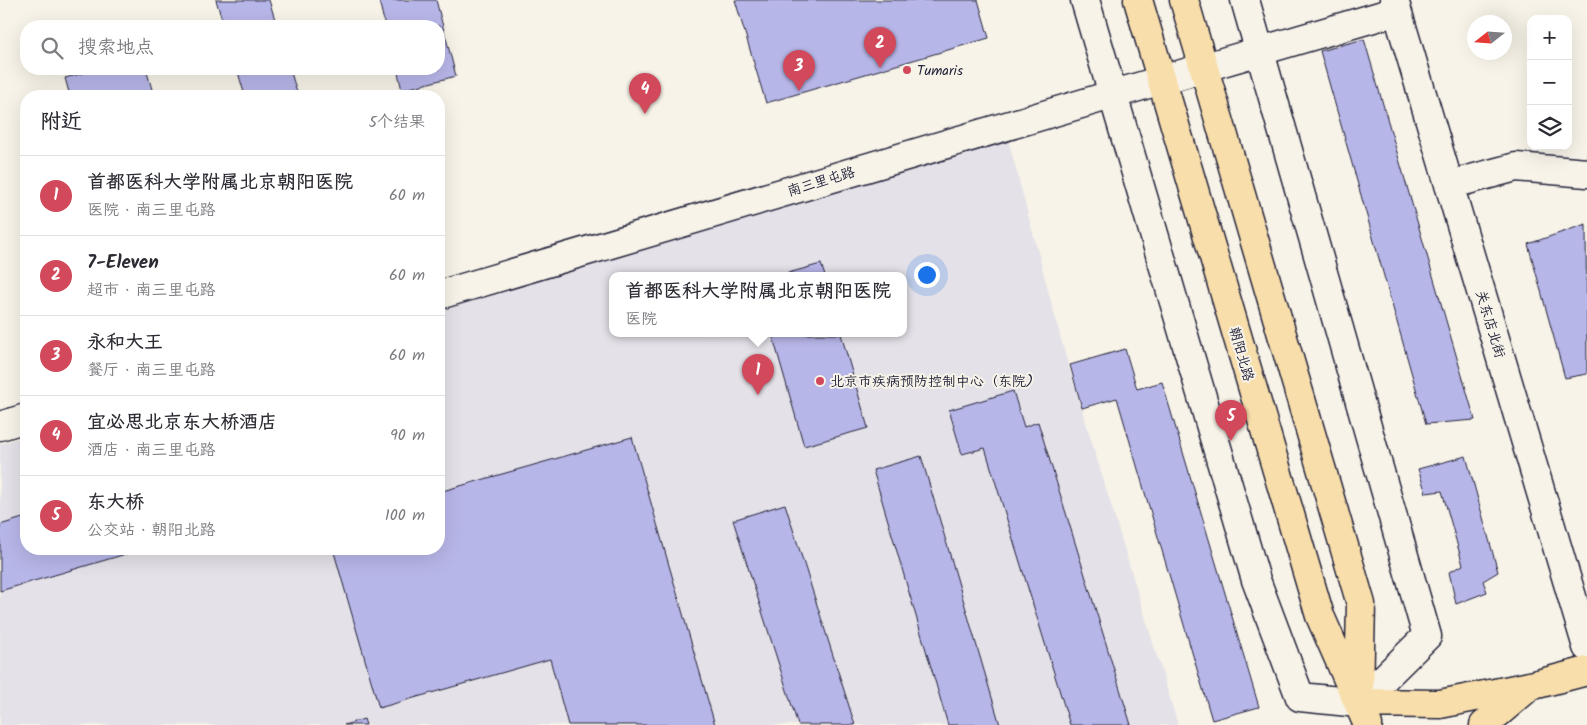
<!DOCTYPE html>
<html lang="zh">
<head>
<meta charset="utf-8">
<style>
	:root { --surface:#fff; --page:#f7f7f7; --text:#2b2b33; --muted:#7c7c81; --line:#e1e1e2; --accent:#d1495b }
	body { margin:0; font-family:Kalam,"LXGW WenKai TC",sans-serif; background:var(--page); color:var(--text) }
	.controls { position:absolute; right:15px; top:15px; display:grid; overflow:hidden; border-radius:10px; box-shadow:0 5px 20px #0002 }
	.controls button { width:45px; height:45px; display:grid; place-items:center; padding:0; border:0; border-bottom:1px solid var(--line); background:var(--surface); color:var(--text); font:25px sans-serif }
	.compass { position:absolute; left:1467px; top:15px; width:45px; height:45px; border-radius:50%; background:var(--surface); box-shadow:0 5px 20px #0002; rotate:253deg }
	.you { position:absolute; left:926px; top:274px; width:18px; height:18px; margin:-12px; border:4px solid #fff; border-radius:50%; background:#1a73e8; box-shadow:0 0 0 8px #1a73e833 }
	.badge { display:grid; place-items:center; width:32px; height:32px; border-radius:50%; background:var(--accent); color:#fff; font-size:16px; font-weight:700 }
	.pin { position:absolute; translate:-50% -41px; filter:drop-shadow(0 1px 2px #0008) }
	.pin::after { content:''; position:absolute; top:26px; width:18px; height:15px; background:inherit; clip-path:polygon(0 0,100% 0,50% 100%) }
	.popup { position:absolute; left:609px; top:272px; width:298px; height:65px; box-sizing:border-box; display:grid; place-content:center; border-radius:10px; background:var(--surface); filter:drop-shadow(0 1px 4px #0005); font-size:16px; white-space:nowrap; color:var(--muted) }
	.popup b { font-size:19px; color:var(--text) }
	.popup::after { content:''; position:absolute; left:50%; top:100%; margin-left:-10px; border:10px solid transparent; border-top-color:var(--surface) }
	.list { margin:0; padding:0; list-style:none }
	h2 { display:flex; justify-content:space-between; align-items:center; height:65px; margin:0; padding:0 20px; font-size:21px }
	h2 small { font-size:16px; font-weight:400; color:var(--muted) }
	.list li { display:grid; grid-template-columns:32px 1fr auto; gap:15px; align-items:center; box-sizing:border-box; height:80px; padding:0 20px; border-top:1px solid var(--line) }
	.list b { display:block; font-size:19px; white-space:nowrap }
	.list p { margin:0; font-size:16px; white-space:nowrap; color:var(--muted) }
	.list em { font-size:16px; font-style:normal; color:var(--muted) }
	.icon { flex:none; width:28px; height:28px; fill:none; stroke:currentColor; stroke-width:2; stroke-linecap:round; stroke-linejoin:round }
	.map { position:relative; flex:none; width:1587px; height:725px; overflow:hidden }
	.search { position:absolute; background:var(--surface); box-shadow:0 5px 20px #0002; left:20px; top:20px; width:425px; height:55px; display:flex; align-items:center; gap:12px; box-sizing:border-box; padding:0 18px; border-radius:20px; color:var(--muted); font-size:19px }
	.panel { position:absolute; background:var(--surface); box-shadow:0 5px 20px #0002; left:20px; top:90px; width:425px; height:465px; border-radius:20px }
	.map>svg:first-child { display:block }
</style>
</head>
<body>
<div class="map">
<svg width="1587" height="725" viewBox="0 0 1587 725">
	<rect width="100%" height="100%" fill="#f7f3e8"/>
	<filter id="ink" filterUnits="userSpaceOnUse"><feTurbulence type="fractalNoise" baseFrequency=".02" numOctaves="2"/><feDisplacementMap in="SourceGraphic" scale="10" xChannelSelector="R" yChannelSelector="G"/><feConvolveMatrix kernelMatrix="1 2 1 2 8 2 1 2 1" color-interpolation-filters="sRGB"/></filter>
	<g filter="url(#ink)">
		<path fill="#e4e1e8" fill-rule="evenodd" d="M 1008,139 L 1065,354 L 1178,725 L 0,725 L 0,444 L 26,436 L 26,549 L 439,549 L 439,311 ZM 613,276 L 903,276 L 903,334 L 613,334 Z"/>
		<path fill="#b7b6e8" stroke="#22223b" d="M 216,0 L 269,0 L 277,26 L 224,26 Z
			M 379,0 L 436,0 L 456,76 L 402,90 L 397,69 L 439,69 L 439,26 L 385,26 Z
			M 735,0 L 978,0 L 989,38 L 766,103 Z
			M 1364,39 L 1475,420 L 1426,424 L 1320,51 Z
			M 98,69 L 146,69 L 154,96 L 70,96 L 65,78 Z
			M 237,69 L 290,69 L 298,96 L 245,96 Z
			M 1586,224 L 1587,374 L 1565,378 L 1528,244 Z
			M 821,264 L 825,276 L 777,276 Z
			M 772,334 L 841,334 L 868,428 L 804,446 Z
			M 1125,349 L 1137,389 L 1162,382 L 1259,707 L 1212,720 L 1117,398 L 1082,408 L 1070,365 Z
			M 1013,391 L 1024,427 L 1038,422 L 1131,725 L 1070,725 L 985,448 L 962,454 L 949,410 Z
			M 632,437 L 715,725 L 568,725 L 550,659 L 379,708 L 333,549 L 439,549 L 439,492 Z
			M 921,456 L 1000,725 L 948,725 L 873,470 Z
			M 1466,456 L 1498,572 L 1483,581 L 1487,592 L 1456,604 L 1449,572 L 1463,565 L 1442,491 L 1426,493 L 1418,469 Z
			M 785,504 L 855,725 L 798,725 L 733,520 Z
			M 26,517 L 26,549 L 143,549 L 0,591 L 0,525 Z
			M 364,719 L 366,725 L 344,725 Z"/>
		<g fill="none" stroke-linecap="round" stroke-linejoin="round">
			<g stroke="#22223b" stroke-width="31">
				<path id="minor" d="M 1085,0 L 1256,580 L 1300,697 L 1359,703 L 1427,636 L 1245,0
					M 1394,0 L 1587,647
					M 1449,185 L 1516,167 L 1587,173
					M 439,295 L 1202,68 L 1397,11
					M 0,426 L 26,418"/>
			</g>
			<g stroke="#22223b" stroke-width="31">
				<path id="major" d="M 1138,0 L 1320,616 L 1368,725
					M 1184,0 L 1361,604 L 1359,694
					M 1359,703 L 1440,704 L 1530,686"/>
			</g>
			<g stroke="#22223b" stroke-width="31">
				<path id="highway" d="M 1484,725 L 1530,686 L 1587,671"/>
			</g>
			<use href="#minor" stroke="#f7f3e8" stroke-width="28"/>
			<use href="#major" stroke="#f8deab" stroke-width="28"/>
			<use href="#highway" stroke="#f8deab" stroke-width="28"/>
		</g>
	</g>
	<g fill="#d1495b" stroke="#f7f3e8" stroke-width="2">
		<circle cx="907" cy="70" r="5"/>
		<circle cx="820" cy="381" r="5"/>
	</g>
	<g text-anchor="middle" stroke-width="4" stroke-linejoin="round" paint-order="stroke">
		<g font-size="14" fill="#22223b" stroke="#f7f3e8" text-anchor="start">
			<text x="917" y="75">Tumaris</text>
			<text x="830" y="386">北京市疾病预防控制中心（东院)</text>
		</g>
		<g font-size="14" fill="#22223b" stroke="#f7f3e8">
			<text transform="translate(821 181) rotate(-17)" y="5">南三里屯路</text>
			<text transform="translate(1491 324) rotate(73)" y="5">关东店北街</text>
			<text transform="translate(1242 354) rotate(74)" y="5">朝阳北路</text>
		</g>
	</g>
</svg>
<div class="controls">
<button>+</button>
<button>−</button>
<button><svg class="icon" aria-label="layers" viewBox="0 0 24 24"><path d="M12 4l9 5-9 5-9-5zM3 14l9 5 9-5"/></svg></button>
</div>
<svg class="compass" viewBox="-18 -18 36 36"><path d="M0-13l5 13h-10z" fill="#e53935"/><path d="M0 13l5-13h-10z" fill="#7c7c81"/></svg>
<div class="you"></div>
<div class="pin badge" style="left:758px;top:395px">1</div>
<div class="popup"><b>首都医科大学附属北京朝阳医院</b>医院</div>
<div class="pin badge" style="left:880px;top:68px">2</div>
<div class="pin badge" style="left:799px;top:91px">3</div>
<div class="pin badge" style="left:645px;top:114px">4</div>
<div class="pin badge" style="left:1231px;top:441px">5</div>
<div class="search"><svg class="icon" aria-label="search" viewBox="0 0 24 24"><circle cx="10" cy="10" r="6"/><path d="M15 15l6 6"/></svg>搜索地点</div>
<section class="panel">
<h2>附近<small>5个结果</small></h2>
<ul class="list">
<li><span class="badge">1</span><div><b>首都医科大学附属北京朝阳医院</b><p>医院 · 南三里屯路</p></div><em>60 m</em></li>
<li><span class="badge">2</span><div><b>7-Eleven</b><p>超市 · 南三里屯路</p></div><em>60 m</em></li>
<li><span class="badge">3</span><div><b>永和大王</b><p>餐厅 · 南三里屯路</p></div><em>60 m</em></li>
<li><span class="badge">4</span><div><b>宜必思北京东大桥酒店</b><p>酒店 · 南三里屯路</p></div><em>90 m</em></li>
<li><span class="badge">5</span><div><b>东大桥</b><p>公交站 · 朝阳北路</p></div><em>100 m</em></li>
</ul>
</section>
</div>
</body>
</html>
